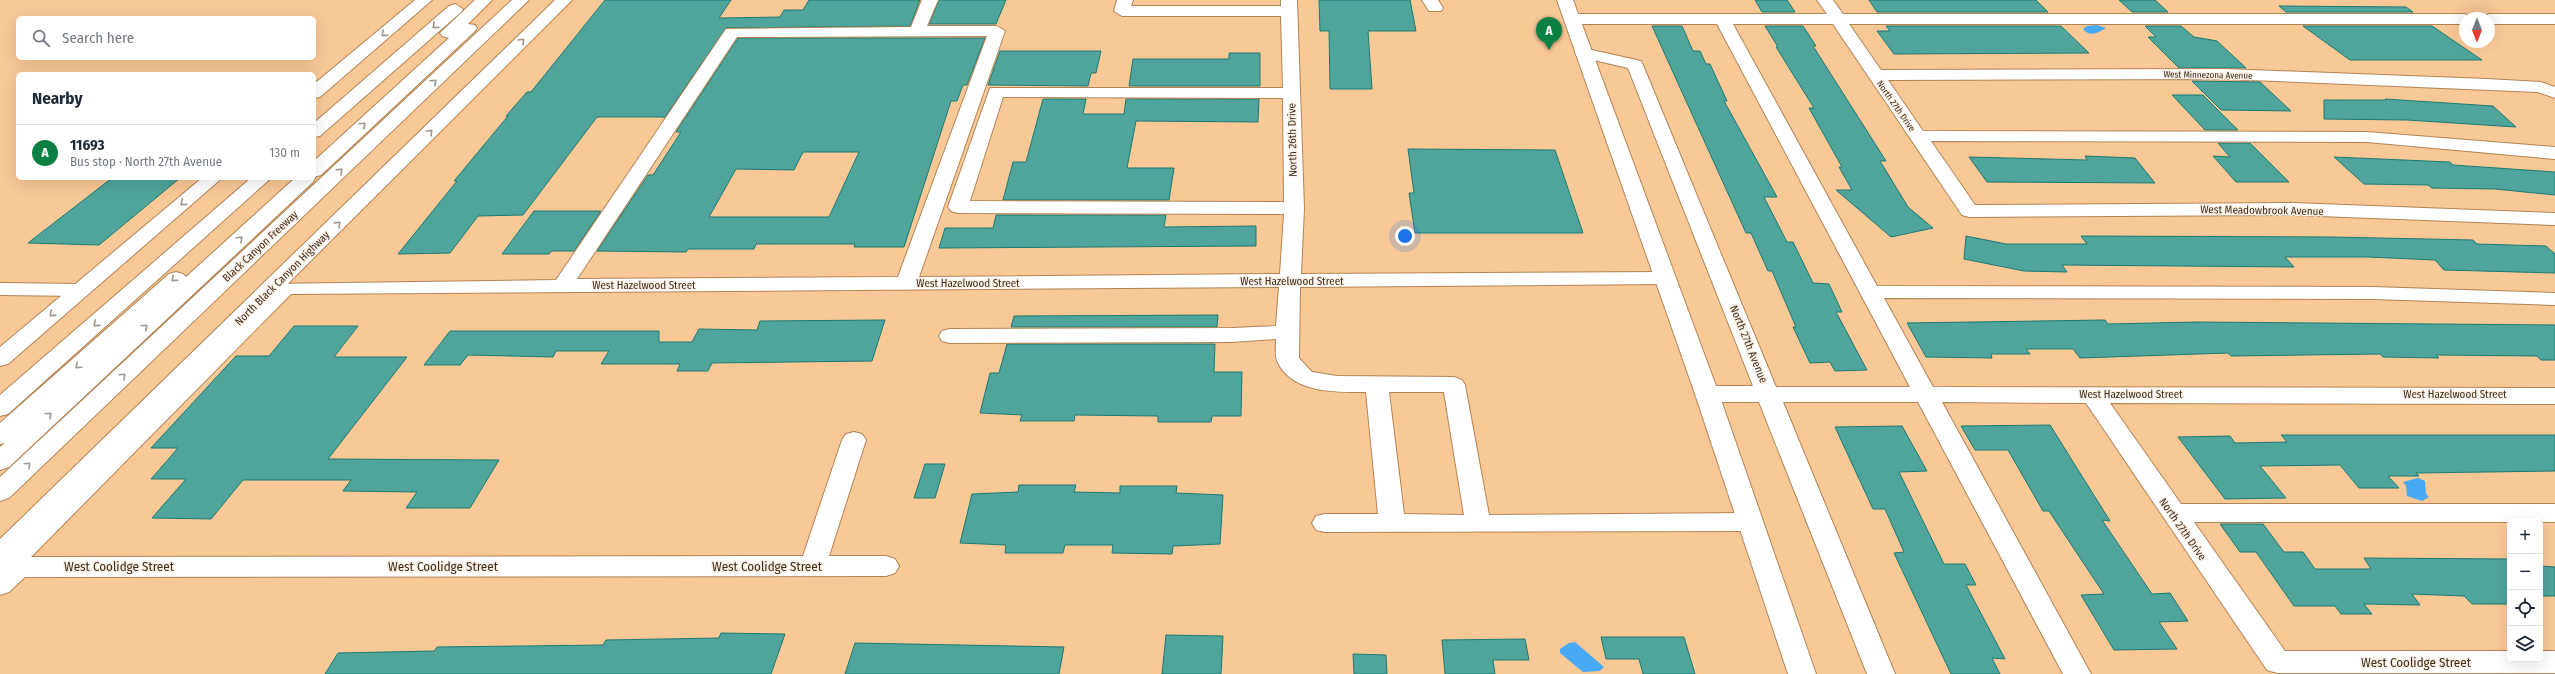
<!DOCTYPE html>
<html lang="en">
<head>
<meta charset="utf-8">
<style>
	:root { --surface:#fff; --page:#f6f6f7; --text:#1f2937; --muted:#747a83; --line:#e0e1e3; --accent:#0b8043 }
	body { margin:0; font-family:"Fira Sans Condensed",sans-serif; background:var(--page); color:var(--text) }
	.controls { position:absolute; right:12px; bottom:12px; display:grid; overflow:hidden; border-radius:6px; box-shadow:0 4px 16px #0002 }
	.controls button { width:36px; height:36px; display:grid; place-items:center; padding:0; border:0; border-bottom:1px solid var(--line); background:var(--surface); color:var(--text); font:20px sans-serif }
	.compass { position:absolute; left:2459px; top:12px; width:36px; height:36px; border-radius:50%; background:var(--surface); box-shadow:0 4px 16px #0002; rotate:180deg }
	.you { position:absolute; left:1405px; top:236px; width:14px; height:14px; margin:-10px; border:3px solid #fff; border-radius:50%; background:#1a73e8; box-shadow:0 0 0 6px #1a73e833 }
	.badge { display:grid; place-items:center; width:26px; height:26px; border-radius:50%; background:var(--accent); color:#fff; font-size:13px; font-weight:700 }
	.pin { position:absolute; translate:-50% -33px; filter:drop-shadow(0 1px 2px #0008) }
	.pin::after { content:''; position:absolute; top:21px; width:14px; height:12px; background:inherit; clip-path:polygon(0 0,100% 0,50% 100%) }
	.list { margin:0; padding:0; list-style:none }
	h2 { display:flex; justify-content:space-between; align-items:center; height:52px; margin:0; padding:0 16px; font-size:17px }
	h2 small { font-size:13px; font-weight:400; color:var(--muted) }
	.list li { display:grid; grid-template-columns:26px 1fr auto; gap:12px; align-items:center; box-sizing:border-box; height:56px; padding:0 16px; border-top:1px solid var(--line) }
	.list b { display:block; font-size:15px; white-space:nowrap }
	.list p { margin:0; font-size:13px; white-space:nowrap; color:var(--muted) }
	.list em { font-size:13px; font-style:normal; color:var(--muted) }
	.icon { flex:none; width:22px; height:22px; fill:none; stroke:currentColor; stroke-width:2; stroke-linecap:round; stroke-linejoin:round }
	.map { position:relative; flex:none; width:2555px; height:674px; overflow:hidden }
	.search { position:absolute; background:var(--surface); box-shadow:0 4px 16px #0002; left:16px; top:16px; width:300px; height:44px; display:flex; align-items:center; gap:10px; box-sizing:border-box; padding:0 14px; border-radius:6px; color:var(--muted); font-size:15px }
	.panel { position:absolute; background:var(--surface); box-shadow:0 4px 16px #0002; left:16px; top:72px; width:300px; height:108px; border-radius:6px }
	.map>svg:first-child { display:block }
</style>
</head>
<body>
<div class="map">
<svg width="2555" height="674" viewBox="0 0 2555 674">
	<rect width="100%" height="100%" fill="#f9c897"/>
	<path fill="#48a9f6" d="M 2097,25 L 2106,28 C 2099,32 2091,38 2083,29 L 2087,26 Z
		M 2418,478 L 2425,481 L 2426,494 L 2429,497 L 2422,501 L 2407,496 L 2406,486 L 2403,482 Z
		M 1575,642 L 1604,667 L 1600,671 L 1583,672 L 1560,653 L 1560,649 L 1569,643 Z"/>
	<path fill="#4fa59c" stroke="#1c7a71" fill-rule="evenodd" d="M 605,0 L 731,0 L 719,18 L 780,17 L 784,10 L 803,10 L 809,0 L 920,0 L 910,26 L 726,28 L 665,117 L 597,117 L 523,215 L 478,216 L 450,253 L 398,254 L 457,181 L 454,181 L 508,116 L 506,116 L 527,92 L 531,92 Z
		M 939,0 L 1006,0 L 996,24 L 929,24 Z
		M 1319,0 L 1410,0 L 1416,31 L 1368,31 L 1372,89 L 1330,89 L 1329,31 L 1320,31 Z
		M 1755,0 L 1787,0 L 1795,12 L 1762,12 Z
		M 1869,0 L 2036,0 L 2048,12 L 1877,12 Z
		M 2119,0 L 2155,0 L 2168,12 L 2132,12 Z
		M 2279,6 L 2406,7 L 2413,12 L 2286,12 Z
		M 1652,26 L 1682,26 L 1693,51 L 1700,51 L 1706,64 L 1710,64 L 1727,101 L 1724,101 L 1777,197 L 1764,197 L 1787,242 L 1793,242 L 1813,283 L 1829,284 L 1842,312 L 1836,312 L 1867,370 L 1835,371 L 1830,362 L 1810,363 L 1793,327 L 1796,327 L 1772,271 L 1768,271 L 1751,233 L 1746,233 Z
		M 1765,26 L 1803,26 L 1816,46 L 1813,46 L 1886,161 L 1880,161 L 1908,207 L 1933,228 L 1891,237 L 1836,190 L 1852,190 L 1839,167 L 1842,167 L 1809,108 L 1814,108 L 1776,47 L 1778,47 Z
		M 1886,26 L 2061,26 L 2089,53 L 1894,54 L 1877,31 L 1890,31 Z
		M 2145,26 L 2181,26 L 2194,37 L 2217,41 L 2246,68 L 2179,68 L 2148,37 L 2156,37 Z
		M 2303,26 L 2432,26 L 2482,60 L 2350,60 Z
		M 738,38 L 985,38 L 967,85 L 963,85 L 957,101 L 951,101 L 904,247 L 854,247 L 855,244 L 756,244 L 754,249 L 688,249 L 686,252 L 597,251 L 648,175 L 653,175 L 681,132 L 676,132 ZM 803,152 L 859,152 L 829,217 L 709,217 L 736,169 L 794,170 Z
		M 1000,51 L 1101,51 L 1096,73 L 1091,73 L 1088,86 L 988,85 Z
		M 1229,53 L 1260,53 L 1260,86 L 1129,86 L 1133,59 L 1229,59 Z
		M 2192,81 L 2260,82 L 2291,111 L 2221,110 Z
		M 2172,95 L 2203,95 L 2238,130 L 2205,130 Z
		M 1043,99 L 1086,99 L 1083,114 L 1124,114 L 1126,99 L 1259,99 L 1258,122 L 1136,121 L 1127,168 L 1174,168 L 1169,200 L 1003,200 L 1013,162 L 1026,162 Z
		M 2385,99 L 2493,106 L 2516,127 L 2407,120 L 2324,119 L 2324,100 L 2386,100 Z
		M 2218,143 L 2250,143 L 2289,182 L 2236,182 L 2213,156 L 2230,157 Z
		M 1408,149 L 1555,150 L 1583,233 L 1415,233 L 1409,193 L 1414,193 Z
		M 2085,156 L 2135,158 L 2155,183 L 1987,182 L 1969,157 L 2087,160 Z
		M 2334,157 L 2450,162 L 2453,165 L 2555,172 L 2555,195 L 2495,189 L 2432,188 L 2428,185 L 2364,184 Z
		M 112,178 L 180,178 L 99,245 L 28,243 Z
		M 534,211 L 601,211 L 574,251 L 552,251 L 549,254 L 502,254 Z
		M 996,215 L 1166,215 L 1164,227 L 1256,226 L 1256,246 L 939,248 L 945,228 L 993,228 Z
		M 1966,236 L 2006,244 L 2087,244 L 2081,236 L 2333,237 L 2473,240 L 2477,244 L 2546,246 L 2555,254 L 2555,273 L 2444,270 L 2435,260 L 2368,257 L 2285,257 L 2294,267 L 2062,265 L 2067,272 L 2024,271 L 1964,259 Z
		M 1218,315 L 1217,327 L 1011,327 L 1014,316 Z
		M 885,320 L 872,361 L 712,363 L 708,371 L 677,371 L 680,364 L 601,364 L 609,351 L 556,351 L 553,357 L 468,355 L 460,365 L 424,365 L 450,331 L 659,331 L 659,342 L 692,342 L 699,329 L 757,330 L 760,321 Z
		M 2105,320 L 2108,324 L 2197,322 L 2555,325 L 2555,360 L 2541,360 L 2537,356 L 2436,355 L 2439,358 L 2383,357 L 2380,354 L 2231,356 L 2228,353 L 2080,358 L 2073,349 L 2026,349 L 2030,354 L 1991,354 L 1992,358 L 1926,357 L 1907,323 Z
		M 294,326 L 358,326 L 334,357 L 407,357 L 328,459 L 499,460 L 470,508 L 406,508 L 417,492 L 343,491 L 351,480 L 243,480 L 211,519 L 152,518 L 186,479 L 151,479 L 178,448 L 151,448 L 236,356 L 269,356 Z
		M 1007,344 L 1215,344 L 1214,372 L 1242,372 L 1241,416 L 1212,416 L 1211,422 L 1158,422 L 1158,416 L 1075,415 L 1074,421 L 1020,421 L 1022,415 L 980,413 L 990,373 L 999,373 Z
		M 2050,425 L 2110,521 L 2102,520 L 2152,594 L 2170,593 L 2188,621 L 2159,622 L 2177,649 L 2114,650 L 2081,595 L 2104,594 L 2049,511 L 2043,511 L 2008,450 L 1975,450 L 1961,426 Z
		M 1902,426 L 1927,471 L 1899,472 L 1944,564 L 1965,564 L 1976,585 L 1966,585 L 2005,659 L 1992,658 L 2000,674 L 1951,674 L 1894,553 L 1904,552 L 1885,509 L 1873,509 L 1835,427 Z
		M 2281,435 L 2555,435 L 2555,471 L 2416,473 L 2419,476 L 2388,476 L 2399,488 L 2359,488 L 2340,465 L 2260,466 L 2286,498 L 2225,499 L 2178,437 L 2230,436 L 2235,443 L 2287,442 Z
		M 925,464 L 945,464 L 935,498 L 914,498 Z
		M 1019,485 L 1076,485 L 1074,492 L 1120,493 L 1120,486 L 1177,486 L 1176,493 L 1223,495 L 1220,544 L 1173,546 L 1172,554 L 1112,553 L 1113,545 L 1065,545 L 1063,553 L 1005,553 L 1006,545 L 960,543 L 972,494 L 1018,492 Z
		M 2220,524 L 2263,524 L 2284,552 L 2303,552 L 2315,569 L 2371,569 L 2364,558 L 2509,559 L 2510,604 L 2472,604 L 2464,596 L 2412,594 L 2420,605 L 2364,604 L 2372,614 L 2341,614 L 2335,606 L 2294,606 L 2256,552 L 2240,552 Z
		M 2540,566 L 2555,567 L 2555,596 L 2540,596 Z
		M 721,633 L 785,634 L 771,674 L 325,674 L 338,653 L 434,651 L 437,647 L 603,645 L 606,640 L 719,638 Z
		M 1166,635 L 1223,636 L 1221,674 L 1162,674 Z
		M 1601,637 L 1684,637 L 1695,674 L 1643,674 L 1639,659 L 1606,659 Z
		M 1525,639 L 1529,660 L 1493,660 L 1495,674 L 1445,674 L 1442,640 Z
		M 855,643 L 1064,647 L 1059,674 L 845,674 Z
		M 1353,654 L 1386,655 L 1387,674 L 1354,674 Z"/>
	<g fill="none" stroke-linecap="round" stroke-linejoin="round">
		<g stroke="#b28455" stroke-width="2">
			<path id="minor" d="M 922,0 L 938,0 L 927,26 L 997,26 L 1005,31 L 919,277 L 1280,274 L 1284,214 L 958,213 L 951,211 L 948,207 L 990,88 L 1283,88 L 1281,16 L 1122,16 L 1114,11 L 1117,0 L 1133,0 L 1131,6 L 1281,6 L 1281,0 L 1297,0 L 1304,208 L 1301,274 L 1664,272 L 1671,274 L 1674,278 L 1671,282 L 1664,284 L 1300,287 L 1299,358 L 1312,372 L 1337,376 L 1454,377 L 1462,380 L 1465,385 L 1489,515 L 1749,513 L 1758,515 L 1762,522 L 1758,529 L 1749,531 L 1325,532 L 1316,530 L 1312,523 L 1316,516 L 1325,514 L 1378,514 L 1366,392 C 1337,392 1292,394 1277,361 C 1275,355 1276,346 1276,339 L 1232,342 L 950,343 L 942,341 L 939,336 L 942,331 L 950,329 L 1232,328 L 1276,326 L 1279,287 L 291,294 L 31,557 L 803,556 L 842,440 L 846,434 L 854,432 L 862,434 L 866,440 L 829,556 L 886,556 L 895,559 L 899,566 L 895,573 L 886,576 L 25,577 L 9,592 L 0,595 L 0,556 L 268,293 L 262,288 L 266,284 L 556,280 L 726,29 L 911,27 ZM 987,36 L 898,277 L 577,279 L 737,37 ZM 1003,97 L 1283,98 L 1284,202 L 970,201 ZM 1389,392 L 1444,392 L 1464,515 L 1404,514 Z
				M 1422,0 L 1438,0 L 1443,8 L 1441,11 L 1429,11 Z
				M 1817,0 L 1833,0 L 1843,14 L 2465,14 L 2472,18 L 2465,18 L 2465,24 L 1849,24 L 1881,70 L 2225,69 L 2487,79 L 2541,82 L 2555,87 L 2555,98 L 2538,92 L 2225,79 L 1888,80 L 1923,131 L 2367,132 L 2555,147 L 2555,159 L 2367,142 L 1931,141 L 1975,205 L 2293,203 L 2555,213 L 2555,225 L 2293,215 L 1969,217 L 1962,215 L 1833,24 L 1733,24 L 1877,286 L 2372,287 L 2555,293 L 2555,305 L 2372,299 L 1884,298 L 1933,387 L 2555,388 L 2555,404 L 2110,403 L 2181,504 L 2555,504 L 2555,522 L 2194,522 L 2285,651 L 2510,651 L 2510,659 L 2540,659 L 2540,651 L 2555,651 L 2555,673 L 2277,673 L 2267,670 L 2086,403 L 1942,402 L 2091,674 L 2063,674 L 1918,402 L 1783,402 L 1895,674 L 1867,674 L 1759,402 L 1707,402 L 1699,399 L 1695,394 L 1699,389 L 1707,386 L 1753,386 L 1628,68 L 1577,56 L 1575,53 L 1577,50 L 1583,48 L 1641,61 L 1643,65 L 1776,387 L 1910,387 L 1717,24 L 1572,24 L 1564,19 L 1572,14 L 1827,14 Z
				M 2489,14 L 2555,14 L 2555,24 L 2489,24 L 2489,18 L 2482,18 Z
				M 0,283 L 80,284 L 87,286 L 91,290 L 87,294 L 80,296 L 0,295 Z"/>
		</g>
		<g stroke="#b28455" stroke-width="2">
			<path id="major" d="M 415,0 L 432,0 L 320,97 L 314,98 L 314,84 Z
				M 555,0 L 572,0 L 9,562 L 0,565 L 0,539 Z
				M 1557,0 L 1573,0 L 1719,394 L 1816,674 L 1788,674 L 1695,394 Z
				M 202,178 L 222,178 L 8,364 L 0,366 L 0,347 Z"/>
		</g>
		<g stroke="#b28455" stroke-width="2">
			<path id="highway" d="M 475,0 L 492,0 L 468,24 L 475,25 L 477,28 L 475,31 L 321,175 L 314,177 L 315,178 L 313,182 L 9,467 L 0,470 L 0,447 L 5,443 L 0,444 L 0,423 L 169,274 L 176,272 L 183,274 L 186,277 L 295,178 L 314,178 L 314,161 L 449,38 L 442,36 L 440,33 Z
				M 512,0 L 529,0 L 9,498 L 0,501 L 0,477 Z
				M 455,4 L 463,9 L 461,12 L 320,136 L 314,137 L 314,123 L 449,6 Z
				M 251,178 L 271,178 L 8,414 L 0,416 L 0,395 Z"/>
		</g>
		<use href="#minor" fill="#fff" fill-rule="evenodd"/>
		<use href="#major" fill="#fff" fill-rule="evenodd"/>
		<use href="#highway" fill="#fff" fill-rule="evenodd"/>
	</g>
	<defs><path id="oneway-chevron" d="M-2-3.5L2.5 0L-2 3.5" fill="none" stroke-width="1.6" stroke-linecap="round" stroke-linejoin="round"/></defs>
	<g stroke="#a0968d">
		<use href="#oneway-chevron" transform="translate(435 26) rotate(139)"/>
		<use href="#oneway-chevron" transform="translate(384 34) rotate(140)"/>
		<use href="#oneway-chevron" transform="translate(522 41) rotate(-45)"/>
		<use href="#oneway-chevron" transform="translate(434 82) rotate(-43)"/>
		<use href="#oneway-chevron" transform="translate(363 125) rotate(-43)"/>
		<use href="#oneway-chevron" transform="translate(430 132) rotate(-45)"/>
		<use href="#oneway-chevron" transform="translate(340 171) rotate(-43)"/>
		<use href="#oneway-chevron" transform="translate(183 203) rotate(140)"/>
		<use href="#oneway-chevron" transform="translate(338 224) rotate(-45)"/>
		<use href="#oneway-chevron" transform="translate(240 239) rotate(-43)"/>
		<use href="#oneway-chevron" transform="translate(174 279) rotate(138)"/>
		<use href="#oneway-chevron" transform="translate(52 314) rotate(139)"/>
		<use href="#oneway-chevron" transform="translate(96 324) rotate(139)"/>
		<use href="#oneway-chevron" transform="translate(145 327) rotate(-43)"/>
		<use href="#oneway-chevron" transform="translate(78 366) rotate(138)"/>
		<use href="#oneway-chevron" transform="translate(123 376) rotate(-43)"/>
		<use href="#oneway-chevron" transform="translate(49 415) rotate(-43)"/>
		<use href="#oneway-chevron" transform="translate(28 465) rotate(-43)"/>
	</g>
	<g text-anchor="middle" stroke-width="3" stroke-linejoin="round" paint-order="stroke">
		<g font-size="9" fill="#422e1b" stroke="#fcf1e8">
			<text transform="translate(2208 75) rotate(1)" y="3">West Minnezona Avenue</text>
			<text transform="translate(1896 106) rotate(55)" y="3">North 27th Drive</text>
		</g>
		<g font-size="11" fill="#422e1b" stroke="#fcf1e8">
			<text transform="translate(1292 140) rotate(-91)" y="4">North 26th Drive</text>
			<text transform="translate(2262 210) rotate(1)" y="4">West Meadowbrook Avenue</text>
			<text transform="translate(260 246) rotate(-43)" y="4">Black Canyon Freeway</text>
			<text transform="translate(282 278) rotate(-45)" y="4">North Black Canyon Highway</text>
			<text x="1292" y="285">West Hazelwood Street</text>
			<text x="968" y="287">West Hazelwood Street</text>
			<text x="644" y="289">West Hazelwood Street</text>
			<text transform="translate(1749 344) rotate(68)" y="4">North 27th Avenue</text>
			<text x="2131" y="398">West Hazelwood Street</text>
			<text x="2455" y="398">West Hazelwood Street</text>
			<text transform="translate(2183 529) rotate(55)" y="4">North 27th Drive</text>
		</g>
		<g font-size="13" fill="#422e1b" stroke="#fcf1e8">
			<text x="119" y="571">West Coolidge Street</text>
			<text x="443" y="571">West Coolidge Street</text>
			<text x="767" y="571">West Coolidge Street</text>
			<text x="2416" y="667">West Coolidge Street</text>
		</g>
	</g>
</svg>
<div class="controls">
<button>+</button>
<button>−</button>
<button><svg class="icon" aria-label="locate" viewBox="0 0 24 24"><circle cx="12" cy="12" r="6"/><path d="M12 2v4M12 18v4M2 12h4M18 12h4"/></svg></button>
<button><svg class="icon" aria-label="layers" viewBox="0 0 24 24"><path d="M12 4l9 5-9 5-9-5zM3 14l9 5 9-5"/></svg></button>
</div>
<svg class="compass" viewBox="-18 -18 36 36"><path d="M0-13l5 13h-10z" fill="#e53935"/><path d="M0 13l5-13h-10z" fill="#747a83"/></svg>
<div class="you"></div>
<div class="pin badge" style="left:1549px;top:50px">A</div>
<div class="search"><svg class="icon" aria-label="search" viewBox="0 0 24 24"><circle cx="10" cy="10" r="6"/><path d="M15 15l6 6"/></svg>Search here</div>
<section class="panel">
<h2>Nearby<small></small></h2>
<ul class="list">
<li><span class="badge">A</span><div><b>11693</b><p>Bus stop · North 27th Avenue</p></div><em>130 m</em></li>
</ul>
</section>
</div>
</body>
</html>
